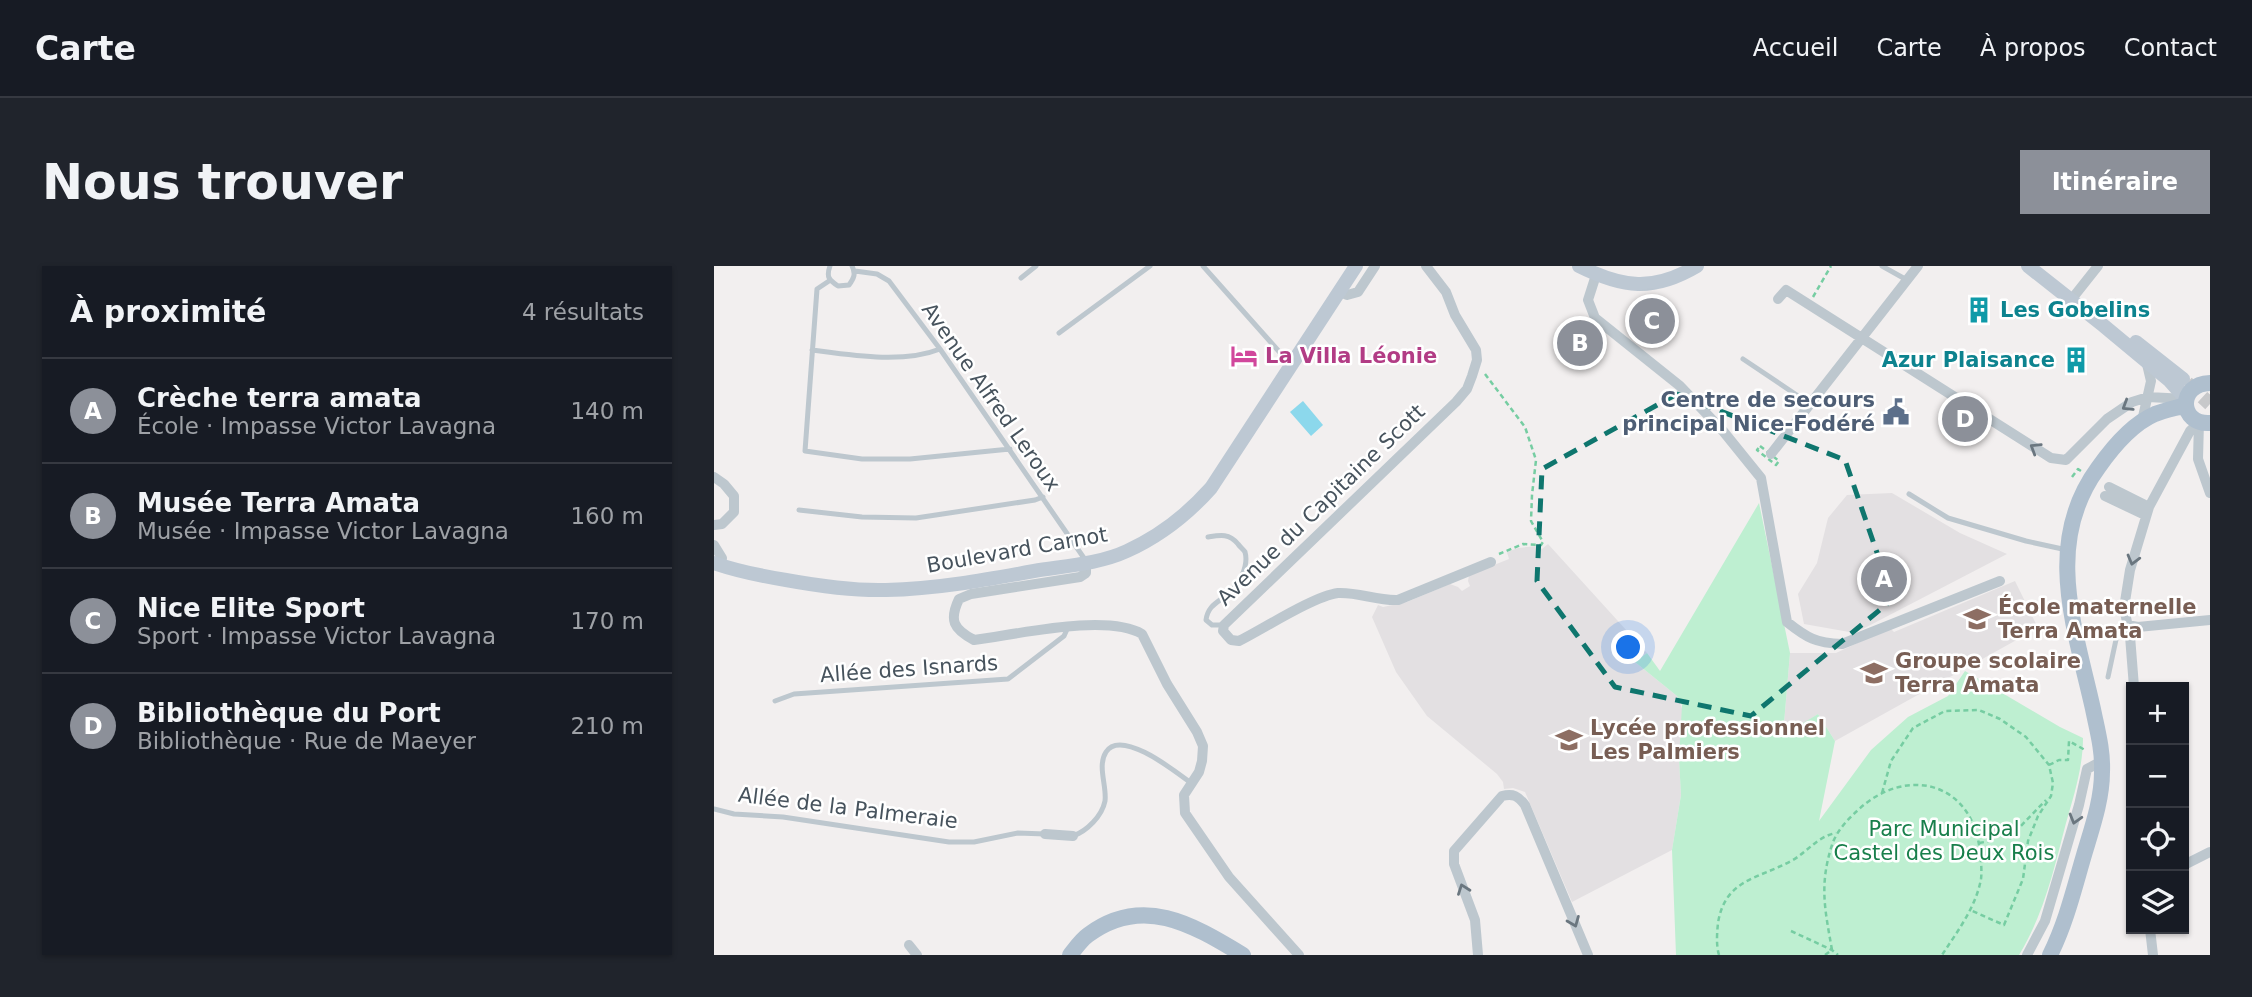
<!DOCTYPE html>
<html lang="fr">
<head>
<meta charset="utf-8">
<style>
	:root { --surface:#171b24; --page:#20242c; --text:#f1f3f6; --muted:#9ea1a6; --line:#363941; --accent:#8c9099 }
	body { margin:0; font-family:"DejaVu Sans",sans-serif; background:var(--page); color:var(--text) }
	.controls { position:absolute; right:21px; bottom:21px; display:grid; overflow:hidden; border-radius:0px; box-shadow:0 2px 5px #0004 }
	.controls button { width:63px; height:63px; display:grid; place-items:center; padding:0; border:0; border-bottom:2px solid var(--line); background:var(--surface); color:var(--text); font:35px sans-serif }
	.you { position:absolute; left:915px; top:382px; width:24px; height:24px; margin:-18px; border:5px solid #fff; border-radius:50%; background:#1a73e8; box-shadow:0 0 0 10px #1a73e833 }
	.badge { display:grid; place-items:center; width:46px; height:46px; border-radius:50%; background:var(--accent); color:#fff; font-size:23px; font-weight:700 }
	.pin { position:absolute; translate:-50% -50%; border:4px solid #fff; box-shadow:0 2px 7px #0006 }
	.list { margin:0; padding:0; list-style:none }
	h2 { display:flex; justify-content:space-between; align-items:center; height:91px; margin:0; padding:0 28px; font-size:30px }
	h2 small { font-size:23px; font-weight:400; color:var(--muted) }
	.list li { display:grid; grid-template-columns:46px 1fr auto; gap:21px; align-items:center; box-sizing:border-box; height:105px; padding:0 28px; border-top:2px solid var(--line) }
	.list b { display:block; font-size:26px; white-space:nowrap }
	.list p { margin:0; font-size:23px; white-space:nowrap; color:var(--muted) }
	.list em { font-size:23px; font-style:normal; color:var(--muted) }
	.icon { flex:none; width:38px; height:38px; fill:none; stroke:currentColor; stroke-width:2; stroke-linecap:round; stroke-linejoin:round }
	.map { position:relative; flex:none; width:1496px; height:689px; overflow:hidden; border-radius:0px }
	header { display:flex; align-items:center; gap:42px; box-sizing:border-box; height:98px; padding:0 35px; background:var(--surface); border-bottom:2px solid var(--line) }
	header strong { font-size:33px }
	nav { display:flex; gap:38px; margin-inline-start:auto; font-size:24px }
	.intro { display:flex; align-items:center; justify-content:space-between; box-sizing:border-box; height:168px; padding:0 42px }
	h1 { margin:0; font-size:49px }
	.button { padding:18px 32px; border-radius:0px; background:var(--accent); color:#fff; font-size:24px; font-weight:700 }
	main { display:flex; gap:42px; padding:0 42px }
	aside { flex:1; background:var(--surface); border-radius:0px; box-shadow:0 2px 5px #0004 }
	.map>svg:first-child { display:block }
</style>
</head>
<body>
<header>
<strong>Carte</strong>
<nav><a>Accueil</a><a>Carte</a><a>À propos</a><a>Contact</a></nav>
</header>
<div class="intro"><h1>Nous trouver</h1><a class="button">Itinéraire</a></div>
<main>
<aside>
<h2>À proximité<small>4 résultats</small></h2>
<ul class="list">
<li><span class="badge">A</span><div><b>Crèche terra amata</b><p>École · Impasse Victor Lavagna</p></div><em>140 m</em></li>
<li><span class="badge">B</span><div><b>Musée Terra Amata</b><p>Musée · Impasse Victor Lavagna</p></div><em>160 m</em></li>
<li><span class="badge">C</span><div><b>Nice Elite Sport</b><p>Sport · Impasse Victor Lavagna</p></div><em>170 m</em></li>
<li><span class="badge">D</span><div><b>Bibliothèque du Port</b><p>Bibliothèque · Rue de Maeyer</p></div><em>210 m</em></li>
</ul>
</aside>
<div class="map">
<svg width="1496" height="689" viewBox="0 0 1496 689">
	<rect width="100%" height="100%" fill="#f2efef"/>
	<path fill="#e3e0e2" d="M 1178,227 L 1246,267 L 1293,288 L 1141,367 L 1090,358 L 1084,328 L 1103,297 L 1114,252 L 1133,229 Z
		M 834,278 L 933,387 L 921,396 L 963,430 L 969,445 L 965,493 L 967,529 L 958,584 L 858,636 L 811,526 L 799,522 L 790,523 L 789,516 L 783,508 L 713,450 L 682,406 L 658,351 L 664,339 L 669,341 L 693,336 L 736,318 L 744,321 L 748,325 L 756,320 L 754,315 L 755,309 L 795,293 L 793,286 L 804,282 L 823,280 L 828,283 Z
		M 1301,315 L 1324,362 L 1121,475 L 1104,448 L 1069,470 L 1076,387 L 1122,387 L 1176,362 L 1180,366 Z"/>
	<path fill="#beefd1" d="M 1045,237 L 1076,387 L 1069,469 L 1104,448 L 1121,475 L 1105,555 L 1157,484 L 1194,451 L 1234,430 L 1251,405 L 1346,461 L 1369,472 C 1369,501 1360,529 1352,557 C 1340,603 1330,648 1305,689 L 962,689 L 958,584 L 967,529 L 965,493 L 968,439 L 963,430 L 921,396 L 933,387 L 946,405 Z"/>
	<path fill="#8cd8ec" d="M 589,135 L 609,159 L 597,170 L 576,146 Z"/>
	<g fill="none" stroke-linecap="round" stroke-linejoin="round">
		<path stroke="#c7c8ca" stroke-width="14" stroke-dasharray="14 7" stroke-linecap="butt" d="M 1473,117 L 1496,138"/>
		<path stroke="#76cda2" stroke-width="2.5" stroke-dasharray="5 3.5" stroke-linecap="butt" d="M 1099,31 L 1117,0
			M 771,108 L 811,161 L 822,194 L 818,229 L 817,255 L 829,276 L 827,279 L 809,278 L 785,288
			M 1046,180 L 1065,195 L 1062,199 L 1043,184 Z
			M 1358,211 L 1364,203 L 1367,205
			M 1335,499 L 1345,494 L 1354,494 L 1355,475 L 1371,484
			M 1168,527 L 1177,495 L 1199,462 L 1231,445 L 1265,444 L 1286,453 L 1312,471 L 1335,499 L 1339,517 L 1337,530 L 1324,550 L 1314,575 L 1309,613 L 1290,659 L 1256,644
			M 1265,577 L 1276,575 L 1275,570 L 1302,565 L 1332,534
			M 1077,665 L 1118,684 L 1124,689
			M 1005,689 C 1002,679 1003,667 1004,657 C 1011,613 1044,613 1077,595 C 1094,586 1102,571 1122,567
			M 1111,689 L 1118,684 C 1111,644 1105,619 1118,579 C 1122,566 1133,554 1143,545 C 1192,498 1260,516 1266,587 C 1267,595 1268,605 1267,613 C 1262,641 1243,666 1228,689"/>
		<path stroke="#bdc7ce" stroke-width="5" d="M 116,0 C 112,11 115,14 124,20 L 135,19 C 140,12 142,8 138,0
			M 489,0 L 577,99
			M 1168,0 L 1193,14
			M 141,5 L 163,8 L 175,15 L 226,83 L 372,295
			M 307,12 L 322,0
			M 115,15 L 103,23 L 91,185 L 148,193 L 196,193 L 296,183
			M 345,67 L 436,0
			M 98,84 C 136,89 189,98 226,83
			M 1029,93 L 1096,138
			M 1195,228 L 1234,252 L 1312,275 L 1353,284
			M 85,244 L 148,251 L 202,252 L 321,234 L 329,231
			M 494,271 C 506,269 515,267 524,278 C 526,281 529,283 531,286 C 535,300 525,318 516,326 C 506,336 494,338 492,354 L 498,359 L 510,359
			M 1394,411 L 1403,369 L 1413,359
			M 61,435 L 80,428 L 294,413 L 350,370 L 354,361
			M 0,543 L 20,548 L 69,551 L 235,576 L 260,576 L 304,567 L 331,568
			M 359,570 C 373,565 388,550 391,535 C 393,520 383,500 392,486 C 407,462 462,506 477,517"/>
		<path stroke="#bdc7ce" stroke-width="10" d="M 712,0 L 732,26 L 741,49 L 762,84 L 763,94 L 758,110 L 753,123 L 742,136 L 510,359 L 509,365 L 517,374 L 525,375 C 549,363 600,330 624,327 C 645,326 663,335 684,334 L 777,296
			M 882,9 L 874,34 L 881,52 L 966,120 L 1009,165 L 1047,212 L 1073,356 C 1093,372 1102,377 1128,378 L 1286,315
			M 624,25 L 633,29 L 644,26 L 661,0
			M 1064,33 L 1072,24 L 1337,192 L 1352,194 L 1393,153 L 1418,136 L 1434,131 L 1472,133
			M 1357,34 L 1384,0
			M 1428,155 L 1437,115 L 1433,98
			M 1485,156 L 1484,193 L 1496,227
			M 1057,188 L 1204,0
			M 0,211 L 10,218 L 20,230 L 20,246 L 8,258 L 0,259
			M 1395,221 L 1435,241
			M 1391,230 L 1431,249
			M 0,279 L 8,292 L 7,300
			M 372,296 L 372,307 L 366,311 L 257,328 L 245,333 C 235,354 239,363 260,374 C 301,369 392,347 428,368 L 453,418 L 483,466 L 489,480 L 488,495 L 485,506 L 470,529 L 471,547 L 515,611 L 585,689
			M 1413,359 L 1424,361 L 1496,354
			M 1420,421 L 1416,370 L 1410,342 L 1416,304 L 1435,241 L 1476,165 L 1485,156
			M 331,568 L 359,570
			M 1470,599 L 1496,586
			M 1436,663 L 1439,689
			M 195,679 L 203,689
			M 764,689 L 761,654 L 740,598 L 740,585 L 788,530 C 799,527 804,530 811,539 L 874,689
			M 1313,689 L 1331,655 L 1365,539 L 1373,503 L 1388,495"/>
		<path stroke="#bdc8d3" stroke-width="14" d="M 865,0 C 909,22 939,26 983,0
			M 1314,0 L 1390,60 L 1455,114 L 1472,133
			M 1422,76 L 1469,113
			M 0,297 C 23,305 48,310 72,314 C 105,320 139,325 172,324 C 222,323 271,314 320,305 C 350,300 385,298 413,285 C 446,270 473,249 497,222 L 642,0"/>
		<path stroke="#afbfce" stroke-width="16" d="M 1496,117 C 1463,118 1465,159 1496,157
			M 356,689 C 361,683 367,674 374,669 C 429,628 479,659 529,689
			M 1336,689 C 1352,657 1360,623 1370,589 C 1378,562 1388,534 1388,506 C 1389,484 1383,463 1379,443 C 1361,362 1329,277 1384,202 C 1398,182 1418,158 1441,148 C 1451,144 1462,142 1472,139"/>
	</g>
	<defs><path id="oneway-chevron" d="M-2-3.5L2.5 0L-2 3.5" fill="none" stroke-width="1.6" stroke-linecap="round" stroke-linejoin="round" transform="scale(1.75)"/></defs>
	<g stroke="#6a767f">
		<use href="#oneway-chevron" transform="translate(1413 140) rotate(148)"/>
		<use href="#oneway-chevron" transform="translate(1321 182) rotate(-148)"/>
		<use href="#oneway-chevron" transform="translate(1419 294) rotate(105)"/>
		<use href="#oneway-chevron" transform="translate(1361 553) rotate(106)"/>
		<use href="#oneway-chevron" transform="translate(749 623) rotate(-110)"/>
		<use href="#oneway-chevron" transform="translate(860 656) rotate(68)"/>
	</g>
	<path fill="none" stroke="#0f766e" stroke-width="5" stroke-dasharray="14 9" stroke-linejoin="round" d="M 963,128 L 1131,194 L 1179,333 L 1037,450 L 901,421 L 823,315 L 828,203 Z"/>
	<defs>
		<g id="building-bare" transform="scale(2.1)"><path d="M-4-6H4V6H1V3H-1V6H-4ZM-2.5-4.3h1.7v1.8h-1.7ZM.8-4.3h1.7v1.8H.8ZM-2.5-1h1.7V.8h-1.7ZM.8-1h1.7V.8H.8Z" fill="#0f9aa8" stroke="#fff" stroke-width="2.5" paint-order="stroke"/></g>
		<g id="hotel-bare" transform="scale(2.1)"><path d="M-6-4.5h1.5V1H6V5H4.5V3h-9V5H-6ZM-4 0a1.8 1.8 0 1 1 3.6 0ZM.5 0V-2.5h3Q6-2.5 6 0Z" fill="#d1479c" stroke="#fff" stroke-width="2.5" paint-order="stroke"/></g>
		<g id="civic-bare" transform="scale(2.1)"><path d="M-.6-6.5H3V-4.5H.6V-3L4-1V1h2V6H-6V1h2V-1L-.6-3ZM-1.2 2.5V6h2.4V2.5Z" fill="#5c6f8a" stroke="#fff" stroke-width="2.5" paint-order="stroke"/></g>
		<g id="school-bare" transform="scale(2.1)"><path d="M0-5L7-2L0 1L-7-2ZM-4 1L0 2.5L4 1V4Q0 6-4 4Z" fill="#8d6e63" stroke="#fff" stroke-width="2.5" paint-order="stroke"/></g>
	</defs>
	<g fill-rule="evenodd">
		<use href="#building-bare" x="1265" y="44"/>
		<use href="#hotel-bare" x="530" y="90"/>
		<use href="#building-bare" x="1362" y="94"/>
		<use href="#civic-bare" x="1182" y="146"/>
		<use href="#school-bare" x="1263" y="353"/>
		<use href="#school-bare" x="1160" y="407"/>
		<use href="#school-bare" x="855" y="474"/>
	</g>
	<g text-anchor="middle" stroke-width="5" stroke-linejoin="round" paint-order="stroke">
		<g font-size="21" font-weight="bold" fill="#0d838f" stroke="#fff" text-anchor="start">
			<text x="1286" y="51">Les Gobelins</text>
			<text x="1341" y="101" text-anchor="end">Azur Plaisance</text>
		</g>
		<g font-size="21" font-weight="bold" fill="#b23c85" stroke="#fff" text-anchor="start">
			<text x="551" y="97">La Villa Léonie</text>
		</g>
		<g font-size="21" fill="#47535d" stroke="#fff">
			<text transform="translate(277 131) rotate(55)" y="7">Avenue Alfred Leroux</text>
			<text transform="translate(607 239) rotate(-44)" y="7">Avenue du Capitaine Scott</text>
			<text transform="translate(303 284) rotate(-10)" y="7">Boulevard Carnot</text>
			<text transform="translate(195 403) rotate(-4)" y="7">Allée des Isnards</text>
			<text transform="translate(134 542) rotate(7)" y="7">Allée de la Palmeraie</text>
		</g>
		<g font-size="21" font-weight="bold" fill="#4e5e75" stroke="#fff" text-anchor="end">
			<text x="1161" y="141">Centre de secours<tspan x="1161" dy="24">principal Nice-Fodéré</tspan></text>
		</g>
		<g font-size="21" font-weight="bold" fill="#785e54" stroke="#fff" text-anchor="start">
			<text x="1284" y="348">École maternelle<tspan x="1284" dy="24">Terra Amata</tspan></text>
			<text x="1181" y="402">Groupe scolaire<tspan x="1181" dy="24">Terra Amata</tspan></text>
			<text x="876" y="469">Lycée professionnel<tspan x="876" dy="24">Les Palmiers</tspan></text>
		</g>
		<g font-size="21" fill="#187f4b" stroke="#fff">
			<text x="1230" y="570">Parc Municipal<tspan x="1230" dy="24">Castel des Deux Rois</tspan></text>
		</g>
	</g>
</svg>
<div class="controls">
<button>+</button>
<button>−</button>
<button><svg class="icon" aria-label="locate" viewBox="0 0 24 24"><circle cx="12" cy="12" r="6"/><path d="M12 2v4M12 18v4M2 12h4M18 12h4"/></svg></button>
<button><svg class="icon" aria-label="layers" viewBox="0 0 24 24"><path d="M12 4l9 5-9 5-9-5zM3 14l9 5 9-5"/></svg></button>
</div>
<div class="you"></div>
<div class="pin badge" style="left:1170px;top:313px">A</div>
<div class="pin badge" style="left:866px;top:77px">B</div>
<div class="pin badge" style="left:938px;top:55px">C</div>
<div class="pin badge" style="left:1251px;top:153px">D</div>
</div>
</main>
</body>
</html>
